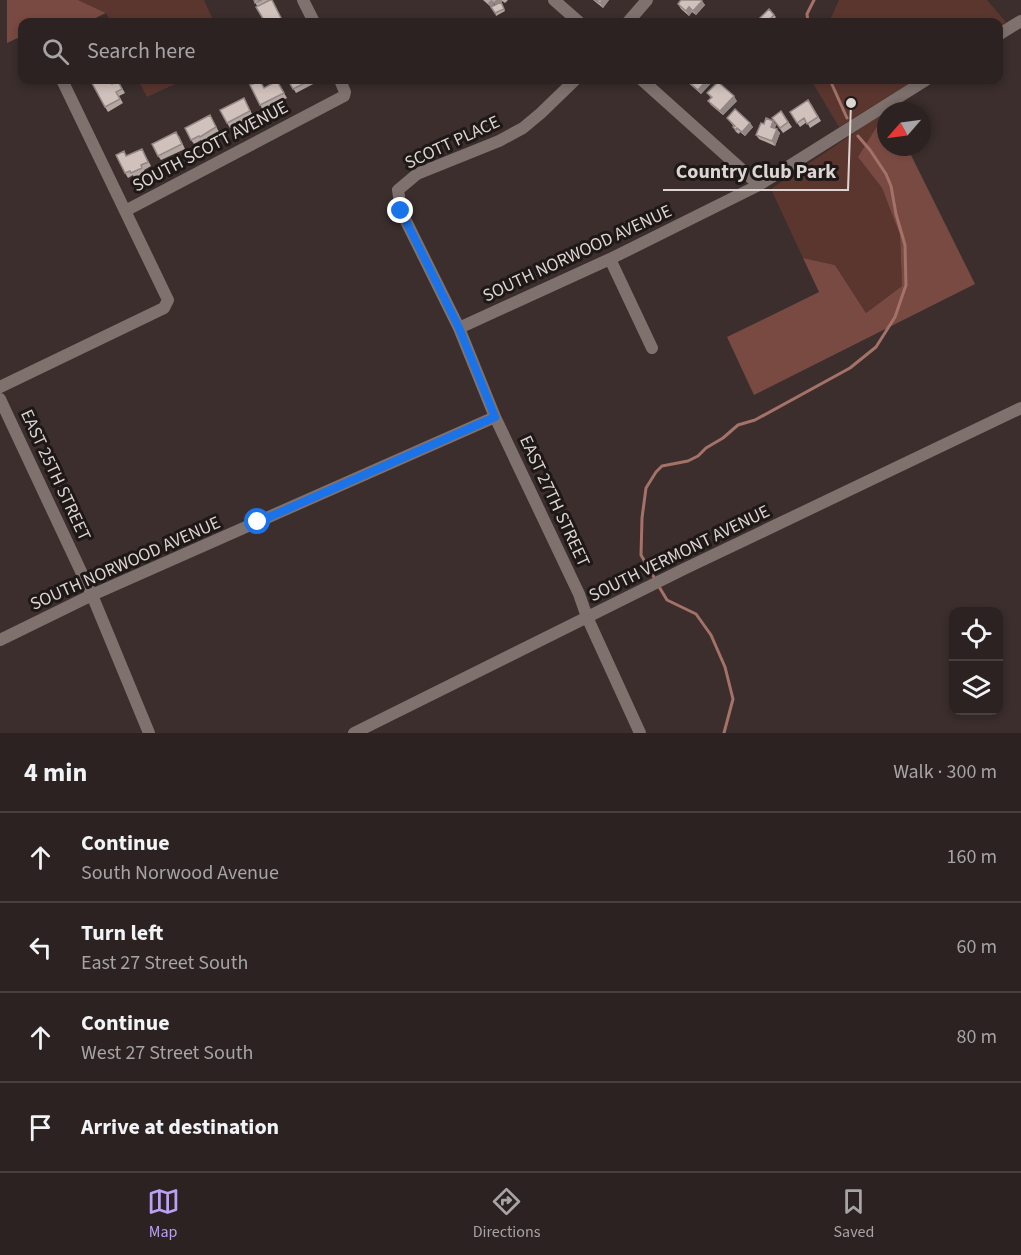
<!DOCTYPE html>
<html lang="en">
<head>
<meta charset="utf-8">
<style>
	:root { --surface:#2c2221; --page:#382f2e; --text:#f1f3f6; --muted:#a6a4a5; --line:#483f3f; --accent:#bca0f2 }
	body { margin:0; font-family:"Source Sans 3",sans-serif; background:var(--page); color:var(--text) }
	.controls { position:absolute; right:18px; bottom:18px; display:grid; overflow:hidden; border-radius:12px; box-shadow:0 3px 9px #0003 }
	.controls button { width:54px; height:54px; display:grid; place-items:center; padding:0; border:0; border-bottom:2px solid var(--line); background:var(--surface); color:var(--text); font:30px sans-serif }
	.compass { position:absolute; left:877px; top:102px; width:54px; height:54px; border-radius:50%; background:var(--surface); box-shadow:0 3px 9px #0003; rotate:242deg }
	.stop { position:absolute; width:18px; height:18px; margin:-14px; border:4px solid #1a73e8; border-radius:50%; background:#fff }
	.stop.end { background:#1a73e8; border-color:#fff; box-shadow:0 2px 6px #0008 }
	.list { margin:0; padding:0; list-style:none }
	h2 { display:flex; justify-content:space-between; align-items:center; height:78px; margin:0; padding:0 24px; font-size:26px }
	h2 small { font-size:20px; font-weight:400; color:var(--muted) }
	.list li { display:grid; grid-template-columns:39px 1fr auto; gap:18px; align-items:center; box-sizing:border-box; height:90px; padding:0 24px; border-top:2px solid var(--line) }
	.list b { display:block; font-size:22px; white-space:nowrap }
	.list p { margin:0; font-size:20px; white-space:nowrap; color:var(--muted) }
	.list em { font-size:20px; font-style:normal; color:var(--muted) }
	.icon { flex:none; width:33px; height:33px; fill:none; stroke:currentColor; stroke-width:2; stroke-linecap:round; stroke-linejoin:round }
	.map { position:relative; flex:none; width:1021px; height:733px; overflow:hidden }
	.search { position:absolute; background:var(--surface); box-shadow:0 3px 9px #0003; left:18px; right:18px; top:18px; height:66px; display:flex; align-items:center; gap:15px; box-sizing:border-box; padding:0 21px; border-radius:12px; color:var(--muted); font-size:22px }
	.sheet { height:438px; background:var(--surface) }
	nav { display:flex; justify-content:space-around; align-items:center; box-sizing:border-box; height:84px; border-top:2px solid var(--line); background:var(--surface); font-size:16px; color:var(--muted) }
	nav a { display:grid; justify-items:center; gap:3px }
	nav .on { color:var(--accent) }
	.map>svg:first-child { display:block }
</style>
</head>
<body>
<div class="map">
<svg width="1021" height="733" viewBox="0 0 1021 733">
	<rect width="100%" height="100%" fill="#3b2e2c"/>
	<path fill="#5a362f" d="M 78,0 L 204,0 L 214,22 L 111,22 L 106,13 Z
		M 839,0 L 987,0 L 1006,22 L 999,27 L 998,22 L 829,22 Z
		M 138,80 L 184,80 L 147,97 Z
		M 811,80 L 915,80 L 839,127 Z
		M 888,110 L 859,157 L 882,188 L 900,235 L 902,286 L 866,313 L 835,265 L 803,258 L 771,189 Z"/>
	<path fill="#784a41" d="M 7,0 L 78,0 L 106,13 L 87,22 L 22,22 L 22,36 L 7,43 Z
		M 886,112 L 886,147 L 907,147 L 975,284 L 754,395 L 727,337 L 819,292 L 803,258 L 835,265 L 866,313 L 902,286 L 900,235 L 882,188 L 858,157 Z"/>
	<g fill="none" stroke-linecap="round" stroke-linejoin="round">
		<path stroke="#a47268" stroke-width="3" d="M 808,22 L 807,14 L 814,0
			M 830,80 L 847,118
			M 655,579 L 641,555 L 642,518 L 646,488 L 656,472 L 662,466 L 688,461 L 698,456 L 706,448 L 723,438 L 738,425 L 755,420 L 850,368 L 876,347 L 895,317 L 906,285 L 905,245 L 896,214 L 891,186 L 886,174 L 870,150 L 858,136
			M 658,585 L 667,600 L 696,614 L 711,635 L 725,667 L 733,699 L 724,733"/>
		<path stroke="#7f716e" stroke-width="12" d="M 303,0 L 314,22
			M 628,22 L 647,0
			M 575,80 L 541,113 L 523,128 L 499,141 L 417,174 L 398,190 L 401,211 L 459,328 L 495,417 L 579,594 L 587,617 L 640,733
			M 125,211 L 344,96 L 345,92 L 340,80
			M 610,259 L 652,348
			M 459,328 L 610,259 L 759,185
			M 0,387 L 164,308 L 168,300 L 62,80
			M 0,399 L 92,595 L 149,733
			M 0,640 L 92,595 L 495,417
			M 354,733 L 684,569 L 1021,408"/>
		<path stroke="#7f716e" stroke-width="12" d="M 554,0 L 579,22
			M 998,35 L 1021,21
			M 642,80 L 759,185 L 926,80"/>
	</g>
	<path fill="#b4a6a3" d="M 254,0 L 273,0 L 272,1 L 274,3 L 257,6 Z
		M 483,0 L 508,0 L 505,3 L 502,1 L 501,2 L 505,11 L 496,16 L 495,13 L 496,5 L 495,3 L 491,7 Z
		M 593,0 L 609,0 L 603,8 Z
		M 681,0 L 702,0 L 702,1 L 705,5 L 696,15 L 692,12 L 689,16 L 681,9 L 678,4 Z
		M 774,15 L 776,17 L 771,22 L 764,22 L 760,18 Z
		M 98,80 L 111,80 L 113,84 L 118,81 L 125,93 L 119,96 L 123,103 L 108,112 L 105,107 Z
		M 288,80 L 318,80 L 319,81 L 296,93 Z
		M 685,80 L 714,80 L 701,94 Z
		M 277,81 L 287,98 L 263,110 L 260,105 L 265,88 Z
		M 707,93 L 737,101 L 723,115 L 711,105 L 708,101 L 711,98 Z
		M 244,98 L 253,116 L 230,128 L 227,123 Z
		M 811,104 L 821,121 L 810,128 L 807,122 L 800,127 L 790,112 Z
		M 781,111 L 792,127 L 783,133 L 772,118 Z
		M 210,115 L 219,132 L 203,142 L 201,140 L 194,144 L 191,140 Z
		M 727,118 L 750,123 L 753,127 L 745,136 L 740,132 L 739,134 L 736,132 L 733,127 L 734,127 Z
		M 773,121 L 776,125 L 775,128 L 780,133 L 775,146 L 759,139 L 756,135 L 764,124 Z
		M 179,136 L 185,149 L 161,160 L 158,156 Z
		M 142,149 L 151,166 L 144,170 L 145,173 L 134,178 L 133,175 L 128,178 L 125,173 L 127,156 Z"/>
	<path fill="#928784" d="M 491,0 L 492,0 L 495,3 L 491,7 L 488,3 Z
		M 496,0 L 502,0 L 502,1 L 497,6 L 494,2 Z
		M 603,0 L 609,0 L 603,8 L 600,3 Z
		M 702,1 L 705,5 L 696,15 L 693,11 Z
		M 689,7 L 692,12 L 689,16 L 686,11 Z
		M 707,80 L 714,80 L 701,94 L 698,90 Z
		M 734,96 L 737,101 L 723,115 L 720,111 Z
		M 773,121 L 776,125 L 774,131 L 771,127 Z
		M 750,123 L 753,127 L 745,136 L 742,132 Z
		M 777,129 L 780,133 L 775,146 L 772,141 Z"/>
	<path fill="#d1c1bd" stroke="#928784" stroke-width="1.5" d="M 254,0 L 262,0 L 255,3 Z
		M 270,0 L 272,0 L 283,22 L 265,22 L 256,7 Z
		M 595,0 L 603,0 L 600,3 Z
		M 681,0 L 701,0 L 702,1 L 693,11 L 689,7 L 686,11 L 678,4 Z
		M 501,2 L 504,9 L 495,13 L 491,7 Z
		M 769,9 L 774,15 L 767,22 L 765,22 L 760,18 Z
		M 657,19 L 661,22 L 653,22 Z
		M 98,80 L 110,80 L 112,84 L 118,81 L 122,89 L 116,92 L 120,99 L 105,107 L 92,83 Z
		M 288,80 L 311,80 L 293,89 Z
		M 686,80 L 707,80 L 698,90 Z
		M 260,81 L 264,88 L 277,81 L 284,93 L 260,105 L 250,85 Z
		M 718,82 L 734,96 L 720,111 L 708,101 L 712,97 L 707,93 Z
		M 244,98 L 250,111 L 227,123 L 220,110 Z
		M 808,100 L 818,117 L 807,124 L 804,118 L 797,123 L 790,112 Z
		M 735,109 L 750,123 L 742,132 L 737,128 L 736,130 L 733,127 L 735,126 L 727,118 Z
		M 781,111 L 788,122 L 780,128 L 772,118 Z
		M 210,115 L 216,127 L 200,137 L 199,136 L 191,140 L 185,128 Z
		M 766,118 L 773,121 L 771,127 L 777,129 L 772,141 L 756,135 L 761,123 L 764,124 Z
		M 176,132 L 182,144 L 158,156 L 152,144 Z
		M 142,149 L 148,162 L 141,165 L 142,168 L 131,173 L 130,171 L 125,173 L 116,155 L 124,151 L 126,156 Z"/>
	<g fill="none" stroke-linecap="round" stroke-linejoin="round">
		<path stroke="#1a73e8" stroke-width="8" d="M 258,522 L 495,417 L 459,328 L 401,211"/>
	</g>
	<g text-anchor="middle" stroke-width="6" stroke-linejoin="round" paint-order="stroke">
		<g font-size="18" fill="#ddd5d3" stroke="#1e1817">
			<text transform="translate(452 142) rotate(-25)" y="6">SCOTT PLACE</text>
			<text transform="translate(210 146) rotate(-28)" y="6">SOUTH SCOTT AVENUE</text>
			<text transform="translate(577 253) rotate(-25)" y="6">SOUTH NORWOOD AVENUE</text>
			<text transform="translate(56 475) rotate(65)" y="6">EAST 25TH STREET</text>
			<text transform="translate(555 501) rotate(65)" y="6">EAST 27TH STREET</text>
			<text transform="translate(679 553) rotate(-26)" y="6">SOUTH VERMONT AVENUE</text>
			<text transform="translate(125 563) rotate(-24)" y="6">SOUTH NORWOOD AVENUE</text>
		</g>
	</g>
	<path fill="none" stroke="#ddd5d3" stroke-width="2" d="M851 103L848 190H663"/>
	<circle fill="#ddd5d3" stroke="#1e1817" stroke-width="2" cx="851" cy="103" r="6"/>
	<g font-size="20" text-anchor="middle" font-weight="bold" fill="#ddd5d3" stroke="#1e1817" stroke-width="6" stroke-linejoin="round" paint-order="stroke">
		<text x="756" y="178">Country Club Park</text>
	</g>
</svg>
<div class="controls">
<button><svg class="icon" aria-label="locate" viewBox="0 0 24 24"><circle cx="12" cy="12" r="6"/><path d="M12 2v4M12 18v4M2 12h4M18 12h4"/></svg></button>
<button><svg class="icon" aria-label="layers" viewBox="0 0 24 24"><path d="M12 4l9 5-9 5-9-5zM3 14l9 5 9-5"/></svg></button>
</div>
<svg class="compass" viewBox="-18 -18 36 36"><path d="M0-13l5 13h-10z" fill="#e53935"/><path d="M0 13l5-13h-10z" fill="#a6a4a5"/></svg>
<div class="stop" style="left:258px;top:522px"></div>
<div class="stop end" style="left:401px;top:211px"></div>
<div class="search"><svg class="icon" aria-label="search" viewBox="0 0 24 24"><circle cx="10" cy="10" r="6"/><path d="M15 15l6 6"/></svg>Search here</div>
</div>
<section class="sheet">
<h2>4 min<small>Walk · 300 m</small></h2>
<ul class="list">
<li><svg class="icon" aria-label="ahead" viewBox="0 0 24 24"><path d="M12 20V5M6 11l6-6 6 6"/></svg><div><b>Continue</b><p>South Norwood Avenue</p></div><em>160 m</em></li>
<li><svg class="icon" aria-label="left" viewBox="0 0 24 24"><path d="M17 20v-9H6M10 6l-5 5 5 5"/></svg><div><b>Turn left</b><p>East 27 Street South</p></div><em>60 m</em></li>
<li><svg class="icon" aria-label="ahead" viewBox="0 0 24 24"><path d="M12 20V5M6 11l6-6 6 6"/></svg><div><b>Continue</b><p>West 27 Street South</p></div><em>80 m</em></li>
<li><svg class="icon" aria-label="arrive" viewBox="0 0 24 24"><path d="M6 21V4h12l-3 4 3 4H6"/></svg><div><b>Arrive at destination</b></div></li>
</ul>
</section>
<nav>
<a class="on"><svg class="icon" aria-label="map" viewBox="0 0 24 24"><path d="M3 6l6-2 6 2 6-2v14l-6 2-6-2-6 2zM9 4v14M15 6v14"/></svg>Map</a>
<a><svg class="icon" aria-label="directions" viewBox="0 0 24 24"><path d="M12 3l9 9-9 9-9-9zM9 14v-3h6M13 9l2 2-2 2"/></svg>Directions</a>
<a><svg class="icon" aria-label="saved" viewBox="0 0 24 24"><path d="M7 4h10v16l-5-4-5 4z"/></svg>Saved</a>
</nav>
</body>
</html>
